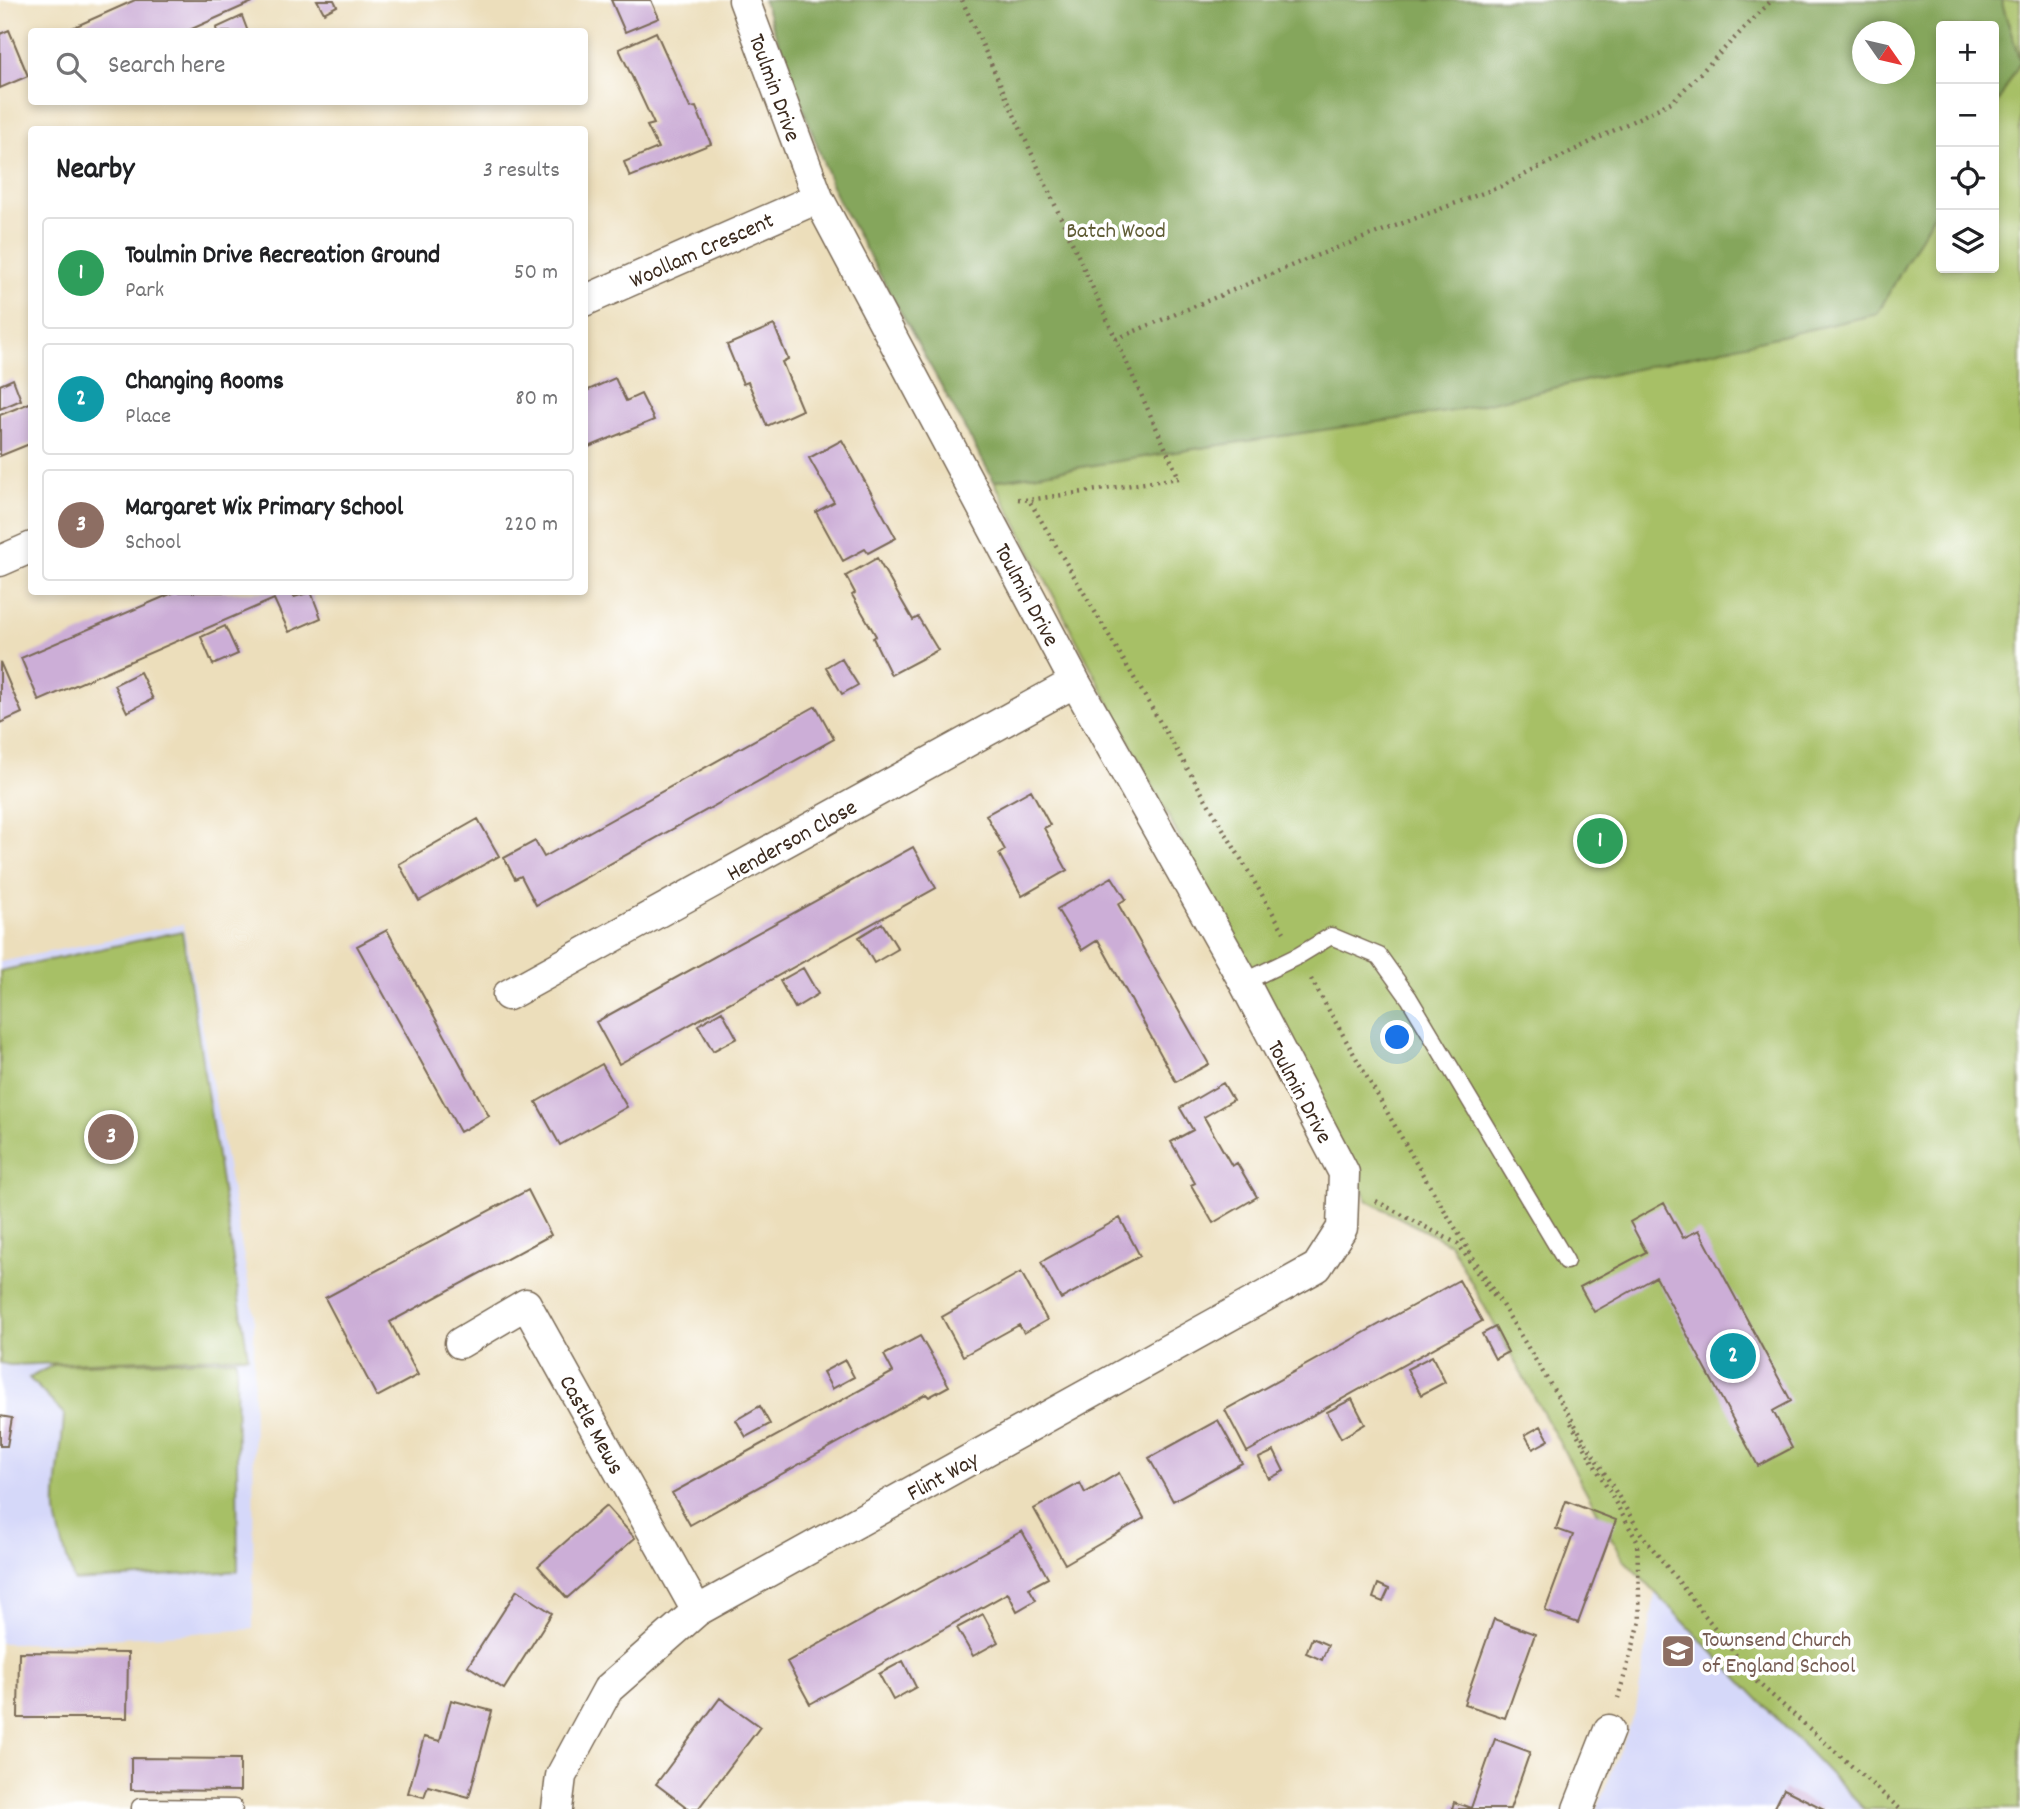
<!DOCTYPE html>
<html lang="en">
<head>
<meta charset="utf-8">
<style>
	:root { --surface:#fff; --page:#f2f2f2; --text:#202124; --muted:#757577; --line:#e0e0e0; --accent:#b45309 }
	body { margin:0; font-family:Dekko,sans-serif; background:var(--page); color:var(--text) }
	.controls { position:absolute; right:21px; top:21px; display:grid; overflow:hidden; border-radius:7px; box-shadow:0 4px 10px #0003 }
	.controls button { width:63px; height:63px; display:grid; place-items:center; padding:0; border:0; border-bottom:2px solid var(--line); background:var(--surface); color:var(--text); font:35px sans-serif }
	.compass { position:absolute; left:1852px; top:21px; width:63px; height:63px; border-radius:50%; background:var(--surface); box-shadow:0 4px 10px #0003; rotate:124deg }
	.you { position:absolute; left:1398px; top:1038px; width:24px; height:24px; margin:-18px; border:5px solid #fff; border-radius:50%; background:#1a73e8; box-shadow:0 0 0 10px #1a73e833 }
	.badge { display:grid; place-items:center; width:46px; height:46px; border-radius:50%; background:var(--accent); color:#fff; font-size:23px; font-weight:700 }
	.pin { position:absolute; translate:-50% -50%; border:4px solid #fff; box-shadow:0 2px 7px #0006 }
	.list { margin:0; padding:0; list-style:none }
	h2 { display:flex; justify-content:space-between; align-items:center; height:91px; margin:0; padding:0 28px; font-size:30px }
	h2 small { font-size:23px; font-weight:400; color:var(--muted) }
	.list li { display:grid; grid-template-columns:46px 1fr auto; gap:21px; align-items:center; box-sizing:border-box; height:112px; margin:0 14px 14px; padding:0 14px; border:2px solid var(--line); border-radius:7px }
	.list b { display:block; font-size:26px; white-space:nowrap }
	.list p { margin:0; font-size:23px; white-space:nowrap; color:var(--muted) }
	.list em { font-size:23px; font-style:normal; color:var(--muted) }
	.icon { flex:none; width:38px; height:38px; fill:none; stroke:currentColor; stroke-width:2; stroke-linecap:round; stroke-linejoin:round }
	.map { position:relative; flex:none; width:2020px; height:1809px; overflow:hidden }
	.search { position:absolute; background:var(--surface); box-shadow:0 4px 10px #0003; left:28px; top:28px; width:560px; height:77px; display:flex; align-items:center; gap:18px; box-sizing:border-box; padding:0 24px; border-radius:7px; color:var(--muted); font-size:26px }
	.panel { position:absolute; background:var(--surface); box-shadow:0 4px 10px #0003; left:28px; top:126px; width:560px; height:469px; border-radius:7px }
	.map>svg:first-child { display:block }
</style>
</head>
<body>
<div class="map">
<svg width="2020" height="1809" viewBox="0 0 2020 1809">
	<rect width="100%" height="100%" fill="#fff"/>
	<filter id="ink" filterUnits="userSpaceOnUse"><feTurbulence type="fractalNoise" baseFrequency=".0143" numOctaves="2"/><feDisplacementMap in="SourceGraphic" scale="14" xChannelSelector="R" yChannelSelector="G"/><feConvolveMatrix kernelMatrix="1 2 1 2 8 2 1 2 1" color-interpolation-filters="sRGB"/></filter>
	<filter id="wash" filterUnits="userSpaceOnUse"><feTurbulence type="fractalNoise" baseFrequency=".00686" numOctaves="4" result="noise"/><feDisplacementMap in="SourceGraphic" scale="28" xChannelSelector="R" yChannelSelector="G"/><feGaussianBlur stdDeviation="1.57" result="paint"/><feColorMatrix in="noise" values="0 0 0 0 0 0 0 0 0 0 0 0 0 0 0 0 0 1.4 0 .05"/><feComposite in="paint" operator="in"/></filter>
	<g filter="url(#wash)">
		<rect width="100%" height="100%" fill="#ecdebb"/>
		<path fill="#d5d8f9" d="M 183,924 L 254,1313 L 253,1629 L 47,1643 L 0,1643 L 0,962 Z
			M 1655,1593 L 1864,1809 L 1597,1809 L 1636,1710 Z"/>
		<path fill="#a7c066" stroke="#717542" stroke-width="2" d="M 2001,0 L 2020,0 L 2020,59 Z
			M 2020,62 L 2020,1809 L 1864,1809 L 1624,1560 L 1450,1244 L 1368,1201 L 994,481 L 1200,448 L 1877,314 L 1941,201 L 1941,268 L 1994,268 L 1994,109 Z
			M 182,931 L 248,1356 L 10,1365 L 0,1363 L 0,971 Z
			M 236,1359 L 238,1571 L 74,1581 C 68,1560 58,1535 56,1512 C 54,1480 63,1447 64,1414 L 29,1378 L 53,1365 Z"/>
		<path fill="#85a65b" stroke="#60683c" stroke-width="2" fill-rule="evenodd" d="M 763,0 L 2001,0 L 2020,62 L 1994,109 L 1994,26 L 1941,26 L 1941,201 L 1877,314 L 1453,411 L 1200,448 L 994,481 L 835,194 ZM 1862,32 L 1904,32 L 1904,74 L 1862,74 Z"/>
		<g id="blocks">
			<path fill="#ccaed7" d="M 135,0 L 257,0 L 185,32 L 63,32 Z
				M 317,0 L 334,0 L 337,6 L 324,13 Z
				M 611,0 L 651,0 L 659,18 L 625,32 Z
				M 242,16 L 248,32 L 217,32 L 216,28 Z
				M 9,30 L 28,76 L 0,88 L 0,34 Z
				M 656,32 L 690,108 L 696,107 L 711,144 L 630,177 L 624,162 L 658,148 L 647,126 L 654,124 L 619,49 Z
				M 774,325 L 788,359 L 782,362 L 802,410 L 767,426 L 748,382 L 743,384 L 727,345 Z
				M 615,378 L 626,401 L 641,394 L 654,420 L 584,449 L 584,392 Z
				M 13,379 L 21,400 L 0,409 L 0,385 Z
				M 32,402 L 32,443 L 0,456 L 0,415 Z
				M 842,440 L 896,538 L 868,553 L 865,549 L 843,561 L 816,512 L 834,502 L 809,458 Z
				M 877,558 L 913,620 L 918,617 L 938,650 L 891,675 L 873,638 L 876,636 L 852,595 L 855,593 L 846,576 Z
				M 175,592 L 291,592 L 294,597 L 311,592 L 321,618 L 289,632 L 274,599 L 39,701 L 21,658 Z
				M 225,626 L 238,654 L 213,665 L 201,637 Z
				M 841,658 L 858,685 L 842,694 L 826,667 Z
				M 0,662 L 22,713 L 0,723 Z
				M 140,672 L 153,699 L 127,712 L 114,685 Z
				M 816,706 L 834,739 L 536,905 L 521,876 L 515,879 L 504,858 L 535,841 L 544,857 Z
				M 1031,790 L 1050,825 L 1044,828 L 1067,870 L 1022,896 L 999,854 L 1005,850 L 986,815 Z
				M 478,819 L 499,856 L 419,901 L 399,864 Z
				M 913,847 L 936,888 L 619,1064 L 596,1022 Z
				M 1112,877 L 1126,899 L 1118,904 L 1209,1064 L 1176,1082 L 1098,940 L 1082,950 L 1057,909 Z
				M 882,923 L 898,949 L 874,963 L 859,937 Z
				M 387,930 L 489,1116 L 460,1132 L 357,946 Z
				M 803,968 L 818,994 L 795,1008 L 780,981 Z
				M 722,1011 L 737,1038 L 713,1051 L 698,1025 Z
				M 602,1064 L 627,1107 L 560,1145 L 536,1102 Z
				M 1223,1083 L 1233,1100 L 1204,1117 L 1232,1166 L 1237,1163 L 1257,1197 L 1213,1223 L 1191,1185 L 1195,1183 L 1171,1142 L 1193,1130 L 1180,1108 Z
				M 528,1190 L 551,1235 L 390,1322 L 418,1375 L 377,1397 L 325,1298 Z
				M 1664,1203 L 1683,1238 L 1699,1230 L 1791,1401 L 1773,1411 L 1792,1448 L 1758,1466 L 1656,1277 L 1594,1312 L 1580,1287 L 1646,1252 L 1630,1222 Z
				M 1120,1218 L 1140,1256 L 1061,1299 L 1041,1262 Z
				M 1021,1272 L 1047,1320 L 1024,1333 L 1019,1325 L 963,1356 L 942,1317 Z
				M 1459,1280 L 1482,1321 L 1247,1452 L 1225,1410 Z
				M 1495,1327 L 1508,1352 L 1495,1359 L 1482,1334 Z
				M 920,1336 L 949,1386 L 929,1397 L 926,1394 L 690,1525 L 672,1493 L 893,1372 L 884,1355 Z
				M 1432,1356 L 1445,1382 L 1421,1395 L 1407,1369 Z
				M 845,1360 L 854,1377 L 832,1389 L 823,1372 Z
				M 1352,1399 L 1365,1424 L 1341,1438 L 1327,1412 Z
				M 760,1406 L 770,1424 L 746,1437 L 736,1420 Z
				M 0,1416 L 12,1418 L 7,1446 L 0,1446 Z
				M 1218,1420 L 1242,1463 L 1173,1501 L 1149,1458 Z
				M 1541,1426 L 1549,1440 L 1533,1449 L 1525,1435 Z
				M 1274,1451 L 1284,1471 L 1269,1479 L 1259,1458 Z
				M 1119,1473 L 1144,1518 L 1065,1564 L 1034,1509 L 1080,1483 L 1085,1493 Z
				M 1566,1501 L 1616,1520 L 1578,1623 L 1545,1611 L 1573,1535 L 1556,1529 Z
				M 606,1506 L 635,1538 L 567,1598 L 538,1566 Z
				M 1022,1531 L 1048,1578 L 1029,1588 L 1036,1600 L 1017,1611 L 1008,1593 L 810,1704 L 787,1662 Z
				M 1378,1584 L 1389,1589 L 1383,1602 L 1373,1598 Z
				M 517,1590 L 552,1613 L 504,1689 L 468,1666 Z
				M 983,1614 L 998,1642 L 973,1656 L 957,1628 Z
				M 1494,1619 L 1535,1634 L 1505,1718 L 1464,1704 Z
				M 1312,1638 L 1328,1645 L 1322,1660 L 1306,1653 Z
				M 19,1652 L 128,1653 L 127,1718 L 18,1718 Z
				M 903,1661 L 916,1687 L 893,1700 L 879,1674 Z
				M 720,1698 L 760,1727 L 698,1809 L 689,1809 L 656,1784 Z
				M 451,1700 L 492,1711 L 469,1797 L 428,1786 L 424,1797 L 408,1793 L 424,1737 L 440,1741 Z
				M 1495,1739 L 1530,1752 L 1510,1809 L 1452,1809 L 1454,1802 L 1471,1808 Z
				M 131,1758 L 240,1759 L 240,1791 L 131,1790 Z
				M 1784,1789 L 1824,1809 L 1774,1809 Z"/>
		</g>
	</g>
	<g filter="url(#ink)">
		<use href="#blocks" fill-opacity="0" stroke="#796955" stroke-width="2"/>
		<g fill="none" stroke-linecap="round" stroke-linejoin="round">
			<g stroke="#796955" stroke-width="19">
				<path id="service" d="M 1244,982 L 1298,956 L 1331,936 L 1379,956 L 1409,998 L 1566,1261
					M 140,1809 L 140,1807 L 234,1808"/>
			</g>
			<g stroke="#796955" stroke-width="33">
				<path id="minor" d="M 584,301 L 818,198
					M 0,561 L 32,547
					M 508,995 L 1075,682
					M 460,1343 L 526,1304 L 697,1611
					M 557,1809 L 561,1776 L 608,1689 L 697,1611 L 1317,1267 L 1342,1228 L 1344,1173 L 1244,982 L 1075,682 L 818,198 L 744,0
					M 1578,1809 L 1609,1730"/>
			</g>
			<path stroke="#796955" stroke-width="4.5" stroke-dasharray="2 5" stroke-linecap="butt" d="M 962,0 L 1179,478 L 1029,500
				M 1116,339 L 1305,260 L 1504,185 L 1673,101 L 1772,0
				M 1018,499 L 1029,500 L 1284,932
				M 1311,979 L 1423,1175 L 1642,1535 L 1757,1682 L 1900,1809
				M 1376,1201 L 1458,1244 L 1495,1299
				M 1571,1423 L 1637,1541 L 1640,1622 L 1618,1698"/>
			<use href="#service" stroke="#fff" stroke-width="16"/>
			<use href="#minor" stroke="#fff" stroke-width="30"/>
		</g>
	</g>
	<defs>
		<g id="school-square" transform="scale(1.75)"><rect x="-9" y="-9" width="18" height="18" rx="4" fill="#8d6e63" stroke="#fff"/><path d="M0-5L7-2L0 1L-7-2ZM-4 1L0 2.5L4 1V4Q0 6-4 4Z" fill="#fff"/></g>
	</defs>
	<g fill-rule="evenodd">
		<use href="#school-square" x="1678" y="1651"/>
	</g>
	<g text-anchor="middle" stroke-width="7" stroke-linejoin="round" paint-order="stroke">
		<g font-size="23" fill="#3b2a1e" stroke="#fff">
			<text transform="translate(776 87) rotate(70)" y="8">Toulmin Drive</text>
			<text transform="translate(701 249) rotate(-24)" y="8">Woollam Crescent</text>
			<text transform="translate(1028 594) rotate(62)" y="8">Toulmin Drive</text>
			<text transform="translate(791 839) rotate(-29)" y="8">Henderson Close</text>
			<text transform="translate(1301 1091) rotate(62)" y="8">Toulmin Drive</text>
			<text transform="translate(593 1424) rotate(61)" y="8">Castle Mews</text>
			<text transform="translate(942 1475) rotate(-29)" y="8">Flint Way</text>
		</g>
		<g font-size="23" fill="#615e37" stroke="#fff">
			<text x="1116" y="237">Batch Wood</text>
		</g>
		<g font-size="23" fill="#785e54" stroke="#fff" text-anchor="start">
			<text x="1702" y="1646">Townsend Church<tspan x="1702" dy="26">of England School</tspan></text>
		</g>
	</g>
</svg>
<div class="controls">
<button>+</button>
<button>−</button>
<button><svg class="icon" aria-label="locate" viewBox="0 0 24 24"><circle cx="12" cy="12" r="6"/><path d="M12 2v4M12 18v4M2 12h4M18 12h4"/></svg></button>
<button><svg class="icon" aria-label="layers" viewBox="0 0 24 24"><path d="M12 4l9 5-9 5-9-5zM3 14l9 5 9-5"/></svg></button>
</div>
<svg class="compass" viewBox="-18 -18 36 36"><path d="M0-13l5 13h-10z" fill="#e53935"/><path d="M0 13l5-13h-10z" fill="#757577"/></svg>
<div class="you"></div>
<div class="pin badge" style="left:1600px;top:841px;background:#2e9e5b">1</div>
<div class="pin badge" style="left:1733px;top:1356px;background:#0f9aa8">2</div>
<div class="pin badge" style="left:111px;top:1137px;background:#8d6e63">3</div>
<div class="search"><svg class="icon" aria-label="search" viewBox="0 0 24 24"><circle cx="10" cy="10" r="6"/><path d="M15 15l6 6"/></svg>Search here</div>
<section class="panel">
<h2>Nearby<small>3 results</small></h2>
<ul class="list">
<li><span class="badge" style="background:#2e9e5b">1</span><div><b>Toulmin Drive Recreation Ground</b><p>Park</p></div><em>50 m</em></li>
<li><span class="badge" style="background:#0f9aa8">2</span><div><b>Changing Rooms</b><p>Place</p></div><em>80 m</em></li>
<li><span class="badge" style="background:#8d6e63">3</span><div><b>Margaret Wix Primary School</b><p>School</p></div><em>220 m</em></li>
</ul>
</section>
</div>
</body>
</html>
